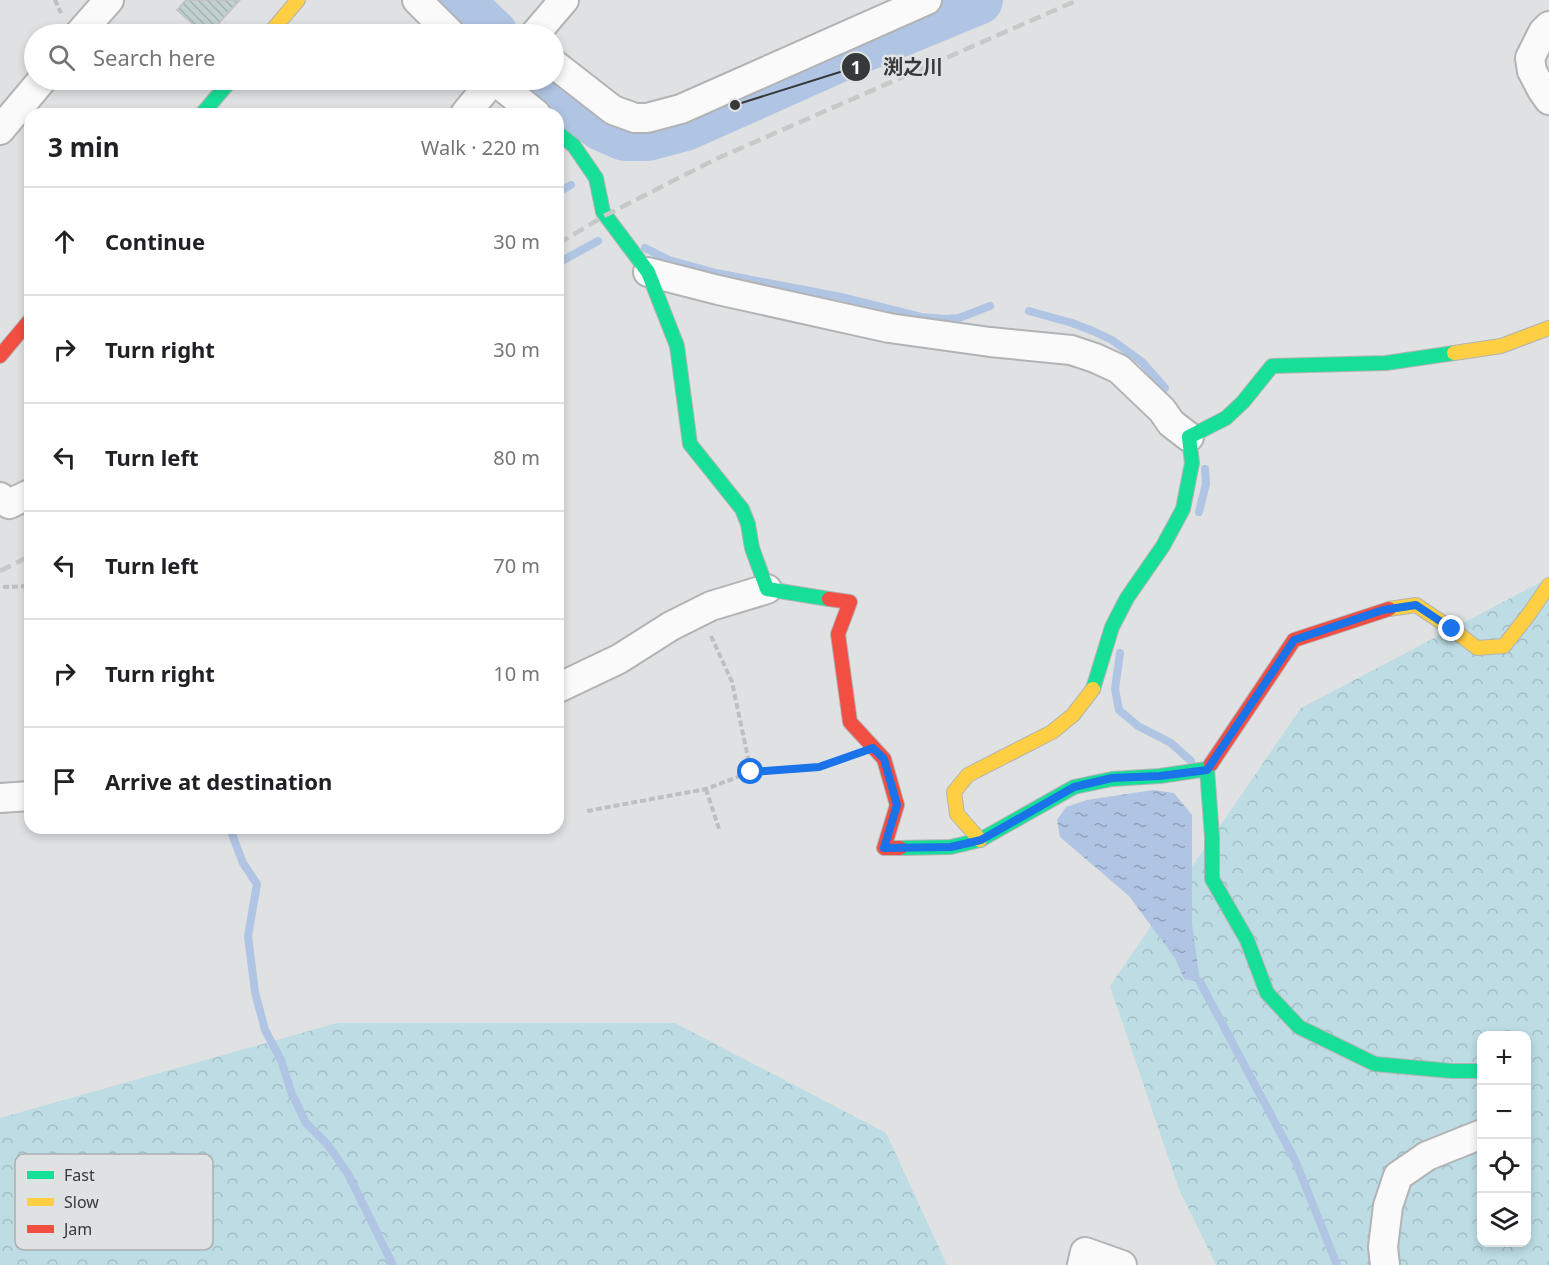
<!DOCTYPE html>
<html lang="en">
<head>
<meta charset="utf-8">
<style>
	:root { --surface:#fff; --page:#f6f6f6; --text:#202124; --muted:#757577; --line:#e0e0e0 }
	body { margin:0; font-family:"Noto Sans","Noto Sans JP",sans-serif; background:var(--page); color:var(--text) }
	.controls { position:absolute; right:18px; bottom:18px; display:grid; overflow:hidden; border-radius:12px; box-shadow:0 3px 9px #0003 }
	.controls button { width:54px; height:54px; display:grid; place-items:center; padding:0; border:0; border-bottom:2px solid var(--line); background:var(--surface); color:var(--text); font:30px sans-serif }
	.stop { position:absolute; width:18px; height:18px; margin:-14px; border:4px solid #1a73e8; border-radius:50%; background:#fff }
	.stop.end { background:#1a73e8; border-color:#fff; box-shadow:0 2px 6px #0008 }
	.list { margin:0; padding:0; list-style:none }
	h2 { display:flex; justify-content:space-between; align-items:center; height:78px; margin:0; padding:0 24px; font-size:26px }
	h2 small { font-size:20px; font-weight:400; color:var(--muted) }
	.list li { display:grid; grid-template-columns:39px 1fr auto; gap:18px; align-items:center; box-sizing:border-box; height:108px; padding:0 24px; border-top:2px solid var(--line) }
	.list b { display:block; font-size:22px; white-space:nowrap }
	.list em { font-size:20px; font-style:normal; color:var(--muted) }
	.icon { flex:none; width:33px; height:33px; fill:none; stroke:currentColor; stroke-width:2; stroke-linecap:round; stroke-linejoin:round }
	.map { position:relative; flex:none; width:1549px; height:1265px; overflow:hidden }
	.search { position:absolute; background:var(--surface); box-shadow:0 3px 9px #0003; left:24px; top:24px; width:540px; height:66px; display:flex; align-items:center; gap:15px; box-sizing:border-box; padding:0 21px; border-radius:33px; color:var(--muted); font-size:22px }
	.panel { position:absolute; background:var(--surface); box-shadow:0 3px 9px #0003; left:24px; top:108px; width:540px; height:726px; border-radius:18px }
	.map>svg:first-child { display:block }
</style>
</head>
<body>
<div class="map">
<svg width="1549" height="1265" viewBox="0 0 1549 1265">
	<defs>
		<pattern id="forest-crowns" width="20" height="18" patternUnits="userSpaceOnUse" patternTransform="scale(1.5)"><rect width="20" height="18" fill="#bddce4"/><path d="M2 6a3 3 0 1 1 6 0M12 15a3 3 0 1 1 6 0" fill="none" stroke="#a3bec4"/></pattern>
		<pattern id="water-ripples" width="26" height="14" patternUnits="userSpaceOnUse" patternTransform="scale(1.5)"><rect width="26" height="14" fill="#b0c4e3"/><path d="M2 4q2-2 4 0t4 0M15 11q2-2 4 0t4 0" fill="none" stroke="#90a0b9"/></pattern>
		<pattern id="building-back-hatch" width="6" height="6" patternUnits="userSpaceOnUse" patternTransform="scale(1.5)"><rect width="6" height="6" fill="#c1d0d0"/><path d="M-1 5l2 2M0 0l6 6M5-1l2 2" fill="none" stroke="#a6b3b3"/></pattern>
	</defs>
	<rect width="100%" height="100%" fill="#dfe1e2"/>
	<path fill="url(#forest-crowns)" fill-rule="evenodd" d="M 1549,578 L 1549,1265 L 1216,1265 L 1179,1189 L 1110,986 L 1301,708 ZM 1482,1036 L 1526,1036 L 1526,1242 L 1482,1242 Z
		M 337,1023 L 675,1023 L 886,1133 L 947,1265 L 0,1265 L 0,1118 Z"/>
	<path fill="url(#water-ripples)" d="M 1153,790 L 1174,793 L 1192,815 L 1192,924 L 1200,982 L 1184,979 L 1175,958 L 1129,896 L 1060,837 L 1057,820 L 1066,807 L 1087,800 Z"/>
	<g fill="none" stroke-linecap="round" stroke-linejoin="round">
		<path stroke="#b0c4e3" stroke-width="8" d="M 558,192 L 571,185
			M 645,248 L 669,260 L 716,273 L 841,297 L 921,317 L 946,319 L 959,318 L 990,306
			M 558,263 L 598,241
			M 1029,311 L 1072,323 L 1093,331 L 1112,340 L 1142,362 L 1165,388
			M 1199,512 L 1206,484 L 1205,469
			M 1120,653 L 1115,689 L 1119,710 L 1138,726 L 1171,743 L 1191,761
			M 237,828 L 232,834 L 243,863 L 257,884 L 248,936 L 255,992 L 265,1030 L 281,1060 L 292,1094 L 306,1123 L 328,1145 L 348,1174 L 393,1265
			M 1200,982 L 1295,1160 L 1337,1265"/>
		<path stroke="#b0c4e3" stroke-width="50" d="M 457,0 L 493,34
			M 540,80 L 557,95 L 602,126 L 625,136 L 647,136 L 685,126 L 842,56 L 978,0"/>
	</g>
	<path fill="url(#building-back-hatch)" stroke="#c1c3c4" stroke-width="1.5" d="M 186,0 L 240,0 L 209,34 L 204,34 L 177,10 Z"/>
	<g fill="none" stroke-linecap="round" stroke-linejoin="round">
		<g stroke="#b2b3b4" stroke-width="32">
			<path id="street" d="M 417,0 L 451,34
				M 1549,26 L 1543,32 L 1530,58 L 1532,71 L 1542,90 L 1549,100
				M 79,34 L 109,0
				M 535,34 L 564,0
				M 554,64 L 613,110 L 635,118 L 647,118 L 681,109 L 927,0
				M 494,80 L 536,114
				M 465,114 L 493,80
				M 0,130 L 42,80
				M 648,272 L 718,290 L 889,328 L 990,342 L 1071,350 L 1095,358 L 1119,369 L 1162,410 L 1171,423 L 1189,437
				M 0,497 L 9,504 L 30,494
				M 558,688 L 619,659 L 671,626 L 711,606 L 767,589
				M 0,798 L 30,796
				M 1082,1265 L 1085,1252 L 1122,1265
				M 1385,1265 L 1383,1247 L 1388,1206 L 1398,1176 L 1427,1156 L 1482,1134"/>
		</g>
		<g stroke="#b2b3b4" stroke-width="16">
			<path id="fast" d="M 202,114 L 231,80
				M 558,133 L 574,146 L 596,178 L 603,212 L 648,272 L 677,346 L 690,444 L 742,509 L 748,524 L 752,548 L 767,589 L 829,599
				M 1093,689 L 1112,627 L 1127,598 L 1163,546 L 1183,509 L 1192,463 L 1189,437 L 1226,418 L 1243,402 L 1272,366 L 1386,363 L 1454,353
				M 1211,764 L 1207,769 L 1212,837 L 1212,879 L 1247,940 L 1267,993 L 1299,1027 L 1375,1064 L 1452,1071 L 1482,1071
				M 900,848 L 951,847 L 980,840 L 1074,787 L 1112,779 L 1160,776 L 1207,769"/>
		</g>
		<g stroke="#b2b3b4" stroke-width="16">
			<path id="slow" d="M 269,34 L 298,0
				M 1454,353 L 1501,346 L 1549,328
				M 1389,609 L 1416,605 L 1452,629 L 1477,648 L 1504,646 L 1529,614 L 1549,585
				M 980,840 L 957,814 L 954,792 L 968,775 L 1052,732 L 1073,715 L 1093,689"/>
		</g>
		<g stroke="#b2b3b4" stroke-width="16">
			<path id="jam" d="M 0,356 L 30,320
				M 829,599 L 850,602 L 838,634 L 850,722 L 884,759 L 897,805 L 884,848 L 900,848
				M 1211,764 L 1294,640 L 1389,609"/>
		</g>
		<path stroke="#bfbfc1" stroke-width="4" stroke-dasharray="6 3" stroke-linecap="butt" d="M 55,0 L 61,13
			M 3,587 L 30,586
			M 711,636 L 732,682 L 751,772
			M 706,789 L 719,829
			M 587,811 L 706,789 L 751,772 L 819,767 L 844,758"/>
		<use href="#street" stroke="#fafafb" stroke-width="28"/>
		<use href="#fast" stroke="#16e098" stroke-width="14"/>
		<use href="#slow" stroke="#ffcf43" stroke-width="14"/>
		<use href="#jam" stroke="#f24e42" stroke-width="14"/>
		<path stroke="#c7c8c8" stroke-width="4.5" stroke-dasharray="12 6" stroke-linecap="butt" d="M 558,244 L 606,215 L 716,159 L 1078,0
			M 0,571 L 30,556"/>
	</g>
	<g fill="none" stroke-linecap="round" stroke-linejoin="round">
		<path stroke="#1a73e8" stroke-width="8" d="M 751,772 L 819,767 L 873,748 L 884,759 L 897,805 L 884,848 L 951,847 L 981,840 L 1074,787 L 1112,778 L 1160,776 L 1207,770 L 1294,640 L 1383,610 L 1416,605 L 1452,629"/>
	</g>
	<rect x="15" y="1154" width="198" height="96" rx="9" fill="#dee2e3" stroke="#acafb0" stroke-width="1.5"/>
	<rect x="27" y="1171" width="27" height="8" fill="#16e098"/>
	<rect x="27" y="1198" width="27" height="8" fill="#ffcf43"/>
	<rect x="27" y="1225" width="27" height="8" fill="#f24e42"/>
	<g font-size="16" fill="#373839">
		<text x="64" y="1181">Fast</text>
		<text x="64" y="1208">Slow</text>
		<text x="64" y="1235">Jam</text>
	</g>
	<path fill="none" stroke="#373839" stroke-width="2" d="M735 105L856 67"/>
	<g fill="#373839" stroke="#dee2e3" stroke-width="2">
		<circle cx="735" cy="105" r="6"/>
		<circle cx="856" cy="67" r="15"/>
	</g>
	<g font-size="18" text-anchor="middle" font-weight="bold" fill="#fff">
		<text x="856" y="74">1</text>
	</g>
	<g font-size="20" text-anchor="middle" font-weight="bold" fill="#373839" stroke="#dee2e3" stroke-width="5" stroke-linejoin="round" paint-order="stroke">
		<text x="913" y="74">渕之川</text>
	</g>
</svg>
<div class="controls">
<button>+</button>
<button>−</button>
<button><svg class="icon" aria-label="locate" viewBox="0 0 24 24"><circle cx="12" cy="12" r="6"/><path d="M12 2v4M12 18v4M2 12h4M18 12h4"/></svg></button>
<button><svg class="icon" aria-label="layers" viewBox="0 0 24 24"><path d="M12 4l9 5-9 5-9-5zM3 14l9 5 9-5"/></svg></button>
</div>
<div class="stop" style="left:751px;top:772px"></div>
<div class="stop end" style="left:1452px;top:629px"></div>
<div class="search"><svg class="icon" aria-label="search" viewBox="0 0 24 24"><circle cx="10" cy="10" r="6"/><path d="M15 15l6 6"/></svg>Search here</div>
<section class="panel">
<h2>3 min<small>Walk · 220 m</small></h2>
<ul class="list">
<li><svg class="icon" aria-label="ahead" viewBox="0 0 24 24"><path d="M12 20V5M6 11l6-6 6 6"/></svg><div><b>Continue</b></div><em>30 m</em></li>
<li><svg class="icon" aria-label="right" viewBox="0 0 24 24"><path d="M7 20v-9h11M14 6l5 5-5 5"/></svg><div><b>Turn right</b></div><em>30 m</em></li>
<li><svg class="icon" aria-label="left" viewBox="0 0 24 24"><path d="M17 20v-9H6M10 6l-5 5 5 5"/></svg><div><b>Turn left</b></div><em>80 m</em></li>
<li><svg class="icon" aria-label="left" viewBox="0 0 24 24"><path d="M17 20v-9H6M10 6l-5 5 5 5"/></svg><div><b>Turn left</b></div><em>70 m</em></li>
<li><svg class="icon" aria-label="right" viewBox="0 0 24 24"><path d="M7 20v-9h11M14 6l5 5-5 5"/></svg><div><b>Turn right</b></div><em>10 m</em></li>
<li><svg class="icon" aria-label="arrive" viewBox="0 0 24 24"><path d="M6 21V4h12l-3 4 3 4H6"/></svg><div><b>Arrive at destination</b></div></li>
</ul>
</section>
</div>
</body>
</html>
